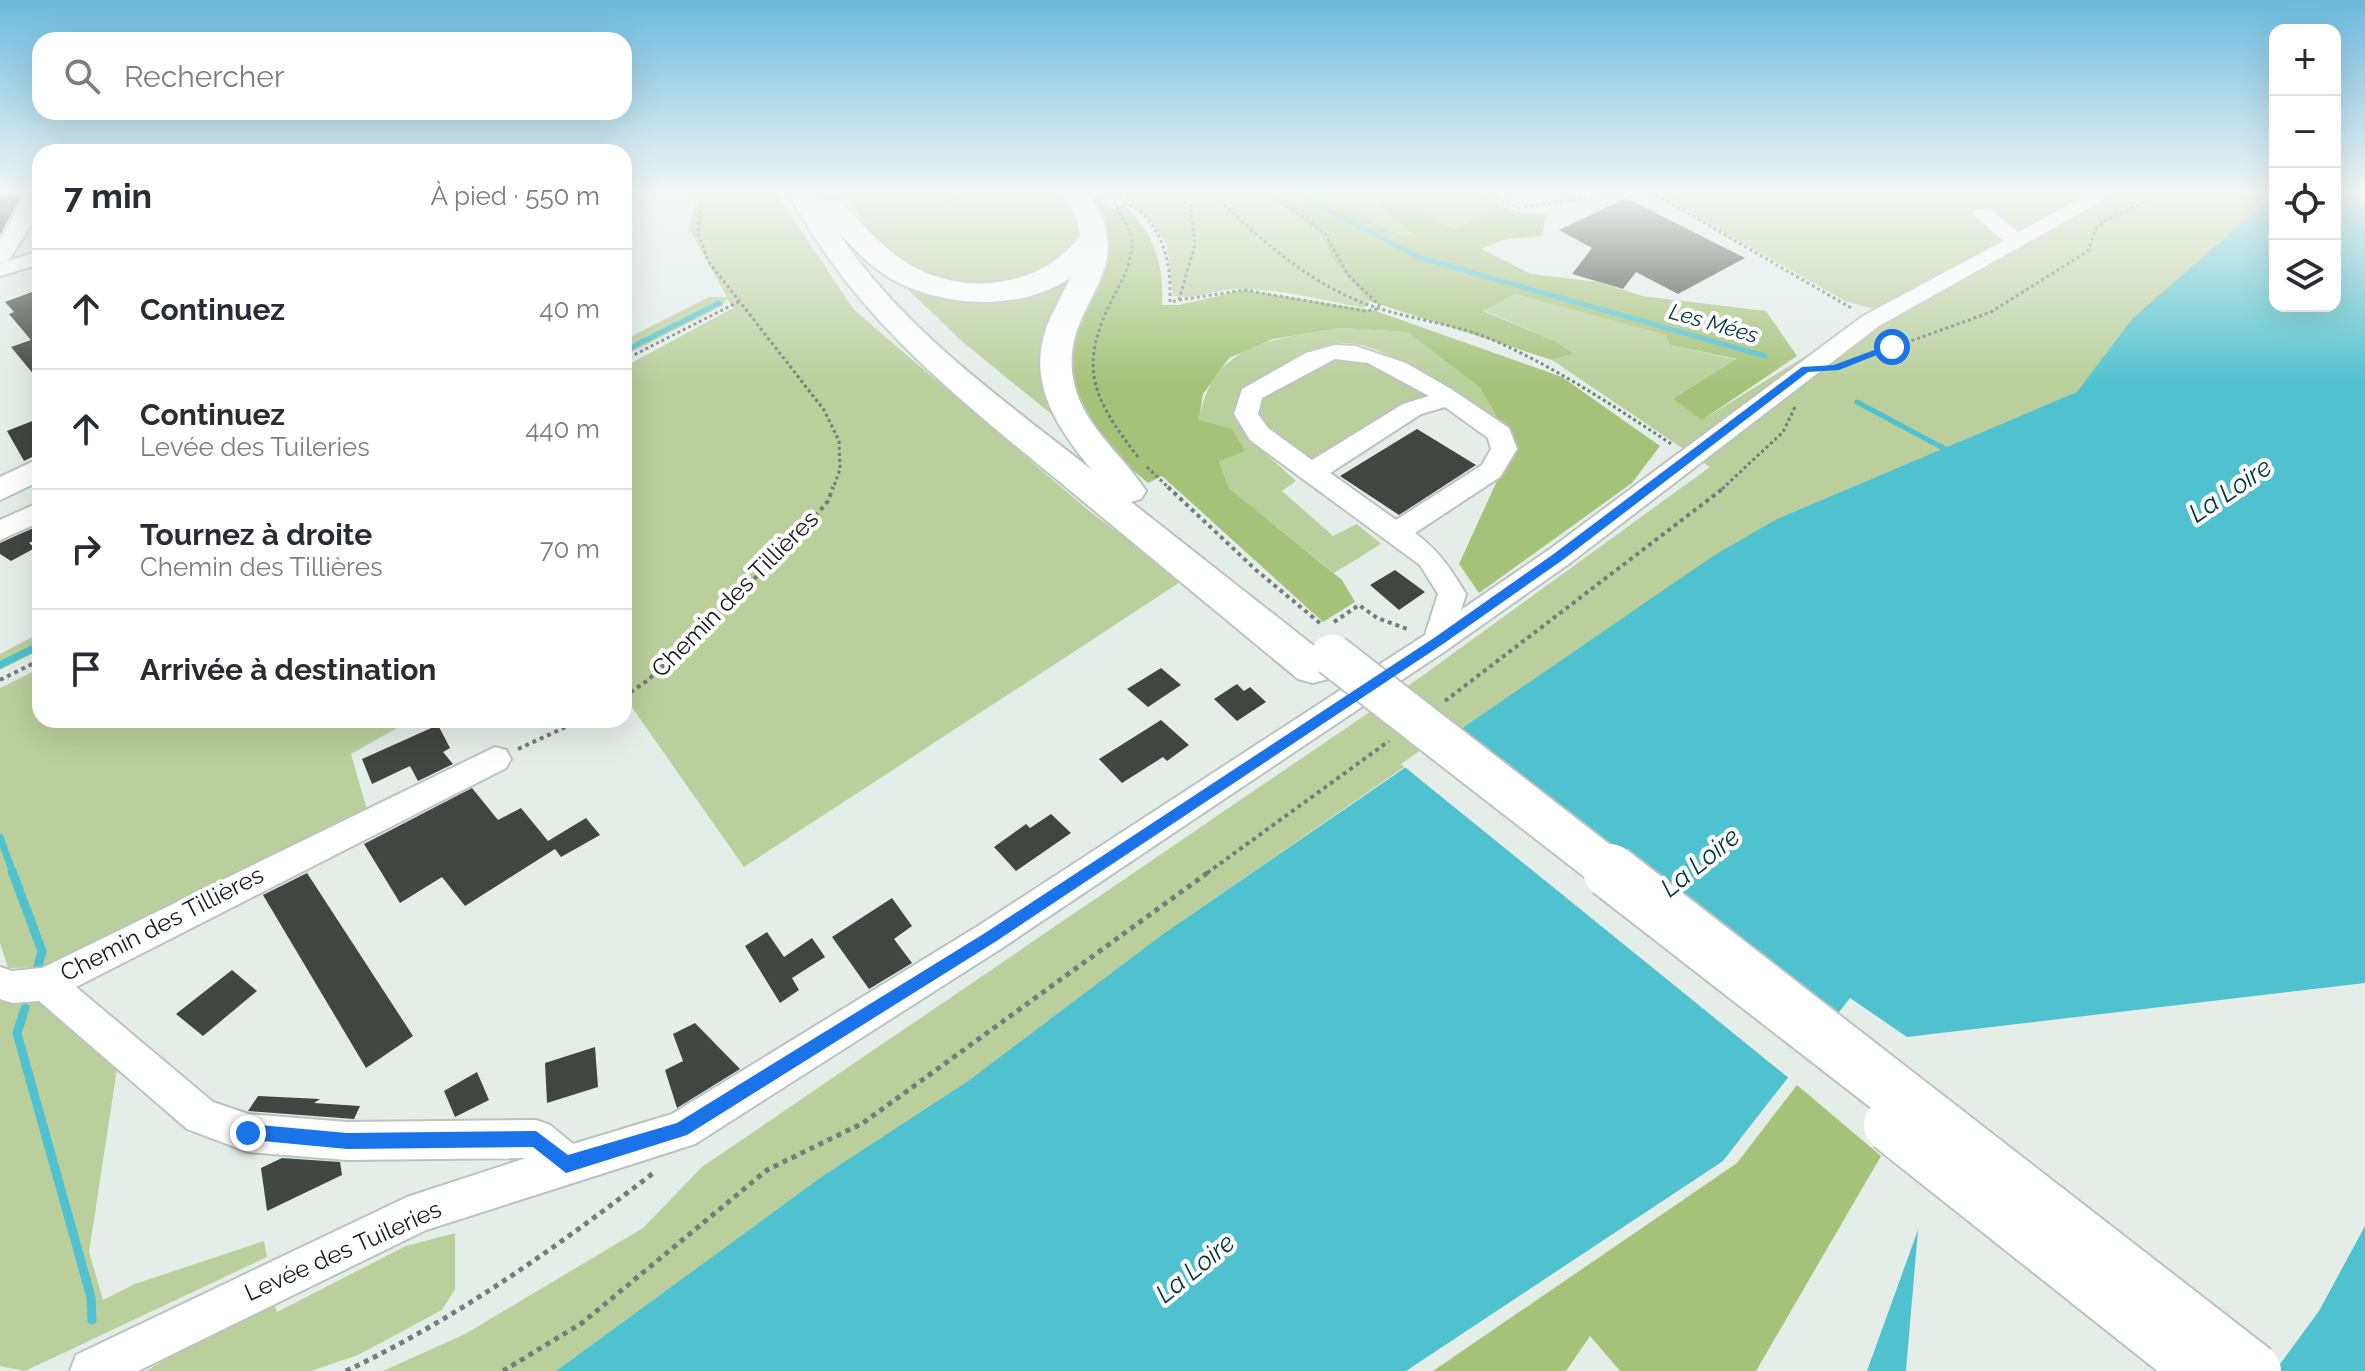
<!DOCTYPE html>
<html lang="fr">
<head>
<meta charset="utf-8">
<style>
	:root { --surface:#fff; --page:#f7f7f7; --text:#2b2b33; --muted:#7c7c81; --line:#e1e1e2 }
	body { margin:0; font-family:Raleway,sans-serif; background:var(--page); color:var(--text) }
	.controls { position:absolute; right:24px; top:24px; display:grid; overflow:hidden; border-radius:16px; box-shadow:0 8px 32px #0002 }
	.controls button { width:72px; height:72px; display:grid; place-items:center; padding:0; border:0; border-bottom:2px solid var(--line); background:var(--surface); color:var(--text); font:40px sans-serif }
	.stop { position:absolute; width:24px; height:24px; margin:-18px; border:6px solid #1a73e8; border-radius:50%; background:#fff }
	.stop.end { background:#1a73e8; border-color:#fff; box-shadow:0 2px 8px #0008 }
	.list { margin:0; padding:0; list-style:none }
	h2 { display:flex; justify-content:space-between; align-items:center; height:104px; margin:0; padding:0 32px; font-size:34px }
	h2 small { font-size:26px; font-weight:400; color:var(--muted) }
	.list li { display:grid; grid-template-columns:52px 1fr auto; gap:24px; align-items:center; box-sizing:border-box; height:120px; padding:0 32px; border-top:2px solid var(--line) }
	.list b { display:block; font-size:30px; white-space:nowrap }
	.list p { margin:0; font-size:26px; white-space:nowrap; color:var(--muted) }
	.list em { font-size:26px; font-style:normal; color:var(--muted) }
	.icon { flex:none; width:44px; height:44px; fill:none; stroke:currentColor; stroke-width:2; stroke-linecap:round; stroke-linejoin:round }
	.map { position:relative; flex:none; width:2365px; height:1371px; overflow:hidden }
	.search { position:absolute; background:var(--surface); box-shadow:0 8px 32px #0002; left:32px; top:32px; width:600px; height:88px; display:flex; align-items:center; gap:20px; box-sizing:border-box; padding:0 28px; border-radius:24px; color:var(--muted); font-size:30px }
	.panel { position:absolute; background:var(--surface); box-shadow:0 8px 32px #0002; left:32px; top:144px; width:600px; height:584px; border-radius:24px }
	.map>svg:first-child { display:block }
</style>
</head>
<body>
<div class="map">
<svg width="2365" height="1371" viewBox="0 0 2365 1371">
	<rect width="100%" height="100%" fill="#e5ede9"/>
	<path fill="#bacf9b" d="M 697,192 L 775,192 L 854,310 L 1088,510 L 1182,581 L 744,867 L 624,696 L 624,367 L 733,308 L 727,298 L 722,306 L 624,356 L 624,340 L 709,297 L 727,297 L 689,229 Z
		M 845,192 L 1059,192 L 1081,225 C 1080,232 1079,244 1075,249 C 1051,283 965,294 929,281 C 893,268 864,223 845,192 Z
		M 1120,192 L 1262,192 L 1319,232 L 1335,263 L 1369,301 L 1364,308 C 1321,300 1278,288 1234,289 C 1212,290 1195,300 1173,296 L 1167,244 L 1149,219 Z
		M 1318,192 L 1474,192 L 1502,205 L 1455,230 L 1389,197 L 1367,196 L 1418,236 L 1390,231 Z
		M 1653,192 L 2275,192 L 2237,230 L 2132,319 L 2078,392 L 1779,518 L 1394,774 L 1163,934 L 968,1081 L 824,1175 L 556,1371 L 383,1371 L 465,1334 L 643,1228 L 702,1167 L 1418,679 L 1710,467 L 1552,360 L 1572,354 L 1557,342 L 1483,310 L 1515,294 L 1667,335 L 1670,345 L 1738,360 L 1702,420 L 1880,310 L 1847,302 Z
		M 1079,268 L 1066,426 L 964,343 L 903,285 L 950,297 Z
		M 1341,328 L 1407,332 L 1480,388 L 1502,427 C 1462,402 1388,340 1341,343 C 1318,344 1298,358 1278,368 C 1247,383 1241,385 1239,421 L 1256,445 L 1296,481 L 1282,491 L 1333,536 L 1357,524 L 1381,544 L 1334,573 L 1229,488 L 1219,462 L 1244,451 L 1199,421 C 1211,342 1274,339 1341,328 Z
		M 1347,357 L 1364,360 L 1425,393 L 1422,401 L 1314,460 C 1290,445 1265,435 1258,407 C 1269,385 1324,360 1347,357 Z
		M 40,633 L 40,650 L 0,670 L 0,654 Z
		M 40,668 L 40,720 L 411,720 L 351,754 L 367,810 L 50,967 L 8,968 L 0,943 L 0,688 Z
		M 40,1000 L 117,1069 L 89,1252 L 103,1300 L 135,1284 L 264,1241 L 267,1257 L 25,1371 L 0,1366 L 0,1001 Z
		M 455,1233 L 455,1289 L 442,1310 L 358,1355 L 311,1371 L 146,1371 L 271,1296 L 277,1312 L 406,1246 Z"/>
	<path fill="#a6c279" d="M 1085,192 L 1098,192 L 1112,209 L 1123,204 C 1154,233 1164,263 1162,305 L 1179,305 L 1244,290 L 1376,311 L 1562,377 L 1660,446 L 1632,483 L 1479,593 L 1459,564 L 1513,446 L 1480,388 L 1407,332 L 1340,328 L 1273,339 L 1229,358 L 1203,394 L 1199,420 L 1232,429 L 1245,451 L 1219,462 L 1229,488 L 1342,580 L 1355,602 L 1323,622 L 1162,476 L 1148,483 L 1094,437 L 1068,398 L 1065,334 L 1106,248 L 1105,217 Z
		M 1262,192 L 1318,192 L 1390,231 L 1416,236 L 1366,195 L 1389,197 L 1455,230 L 1502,205 L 1516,212 L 1546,215 L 1542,236 L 1502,240 L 1481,249 L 1531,274 L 1598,282 L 1642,296 L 1766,311 L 1797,356 L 1702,420 L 1673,399 L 1737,359 L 1670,345 L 1666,335 L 1515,294 L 1483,311 L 1557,342 L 1573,354 L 1552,360 L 1369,301 L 1335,263 L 1319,232 Z
		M 1797,1085 L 1881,1156 L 1756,1371 L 1620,1371 L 1590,1336 L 1566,1371 L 1433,1371 L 1737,1163 Z"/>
	<path fill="#50c1ce" d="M 2335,192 L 2365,192 L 2365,983 L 1907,1037 L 1850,998 L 1723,1161 L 1406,1371 L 556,1371 L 824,1175 L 968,1081 L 1163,934 L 1713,556 L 1779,518 L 2077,392 L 2132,319 L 2275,194 L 2275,306 L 2335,306 Z
		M 2365,1226 L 2365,1371 L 2275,1371 L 2319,1311 Z
		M 1918,1230 L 1906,1371 L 1867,1371 Z"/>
	<path fill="#e5ede9" d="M 1457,725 L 1839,1018 L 1790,1079 L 1401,764 Z"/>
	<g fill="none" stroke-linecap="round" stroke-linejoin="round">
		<path stroke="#50c1ce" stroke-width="5" d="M 1293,192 L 1421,258 L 1765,356
			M 624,351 L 719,303
			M 1857,402 L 1947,450"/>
		<path stroke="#50c1ce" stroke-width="7" d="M 0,665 L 40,645
			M 0,837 L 13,873"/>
		<path stroke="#50c1ce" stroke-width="9" d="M 12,871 L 42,951 L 38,966
			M 25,1008 L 17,1033 L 91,1297 L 92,1320"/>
	</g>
	<path fill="#414641" d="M 0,192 L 23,192 L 0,235 Z
		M 1626,198 L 1745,258 L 1678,294 L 1636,272 L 1623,289 L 1572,274 L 1592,248 L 1559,230 Z
		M 32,292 L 40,301 L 40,382 L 11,347 L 31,340 L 9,314 L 14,312 L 5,302 Z
		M 40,418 L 40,453 L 24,461 L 7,431 Z
		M 1417,429 L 1476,465 L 1399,515 L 1340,476 Z
		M 40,525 L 40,537 L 29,543 L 35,548 L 11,561 L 0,554 L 0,543 Z
		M 1395,570 L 1425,592 L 1399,610 L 1370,585 Z
		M 1161,668 L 1181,685 L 1148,707 L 1127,689 Z
		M 1237,684 L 1244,691 L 1250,687 L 1266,702 L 1237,721 L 1214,699 Z
		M 1161,720 L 1189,745 L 1167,761 L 1163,757 L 1122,783 L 1099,759 Z
		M 438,725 L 450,748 L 443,752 L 453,764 L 418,781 L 410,766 L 372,784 L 362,759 Z
		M 472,788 L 498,820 L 521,808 L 548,841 L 586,818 L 600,835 L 561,857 L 555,849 L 465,906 L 442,877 L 400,903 L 364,844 Z
		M 1051,814 L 1071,833 L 1016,871 L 994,847 L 1026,824 L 1030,828 Z
		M 307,873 L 413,1036 L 366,1068 L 263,895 Z
		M 892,898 L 912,926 L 894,939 L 912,963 L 869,989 L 832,937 Z
		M 767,932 L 784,957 L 812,938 L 825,957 L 792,978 L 799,990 L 780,1003 L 745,946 Z
		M 232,970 L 257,991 L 203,1036 L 176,1014 Z
		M 695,1023 L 740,1069 L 677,1108 L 665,1070 L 683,1061 L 673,1034 Z
		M 595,1047 L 598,1087 L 547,1103 L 545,1063 Z
		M 477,1072 L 489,1100 L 455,1117 L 444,1091 Z
		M 258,1096 L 320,1099 L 314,1103 L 360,1106 L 354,1119 L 248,1111 Z
		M 282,1158 L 340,1162 L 342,1175 L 267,1211 L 261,1168 Z"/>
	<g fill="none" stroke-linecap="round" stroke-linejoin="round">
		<g stroke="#bac3bf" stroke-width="4">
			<path id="minor" d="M 26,192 L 40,192 C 40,219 22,239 8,261 L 0,262 L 0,241 Z
				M 2093,192 L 2118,192 L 1879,326 L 1570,563 L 1448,649 L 1002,948 L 695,1144 L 426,1230 L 138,1371 L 70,1371 L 76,1355 L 407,1197 L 526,1158 L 347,1160 L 248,1152 L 187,1129 L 39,1001 L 12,1003 L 0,999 L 0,967 L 12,971 L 42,968 L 495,747 L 506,750 L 511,759 L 506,768 L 76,987 L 213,1102 L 248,1114 L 347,1122 L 536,1120 L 550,1125 L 573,1144 L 672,1114 L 978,926 L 1425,635 L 1438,594 L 1420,565 L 1250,440 L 1234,414 L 1242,389 L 1306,353 L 1335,345 L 1355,346 L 1406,363 L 1451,389 L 1509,428 L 1517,449 L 1500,477 L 1415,533 C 1439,551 1451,569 1466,594 L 1461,610 L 1550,549 L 1863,316 L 2003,241 L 1976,217 L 1973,213 L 1976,209 L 1990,209 L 2018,232 ZM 1335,359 L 1368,363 L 1429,396 L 1403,404 L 1312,460 L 1268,428 L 1258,414 L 1262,398 ZM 1445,407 L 1488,438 L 1491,449 L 1482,465 L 1396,520 L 1330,473 L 1421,414 Z
				M 40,251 L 40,264 L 0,276 L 0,263 Z
				M 40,502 L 40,522 L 0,540 L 0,520 Z"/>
		</g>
		<g stroke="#bac3bf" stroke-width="4">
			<path id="major" d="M 40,458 L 40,481 L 0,500 L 0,477 Z"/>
		</g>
		<g stroke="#bac3bf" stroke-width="4">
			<path id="highway" d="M 788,192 L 816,192 L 820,199 L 839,199 C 860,221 880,246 907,263 C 962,297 1040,289 1080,236 L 1076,216 L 1060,192 L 1088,192 C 1145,275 1060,300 1073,378 C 1081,425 1122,453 1146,491 L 1141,499 L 1131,502 L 1328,657 L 1334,668 L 1328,679 L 1313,683 L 1298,679 C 1217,612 1136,545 1055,478 C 949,391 853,315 788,192 ZM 838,232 C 853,248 869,265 888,277 C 939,307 1019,313 1070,278 C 1063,295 1052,311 1046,329 C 1027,384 1058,429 1092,470 C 1001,398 903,330 838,232 Z"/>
		</g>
		<path stroke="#767c79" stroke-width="3" stroke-dasharray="3 3" stroke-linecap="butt" d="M 702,192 L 698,232 L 708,261 L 824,410 L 839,441 L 840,469 L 833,489
			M 916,192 L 946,200 L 985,192
			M 1109,192 C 1118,199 1128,203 1136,209 C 1166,232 1171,267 1170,302 L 1179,300 L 1195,244 L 1189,192
			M 1211,192 C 1258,237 1307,283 1369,305 C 1410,320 1454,323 1493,340 C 1557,368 1615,407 1673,445
			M 1266,192 L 1324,232 L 1348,275 L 1380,306
			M 1486,192 L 1518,208 L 1625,192
			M 1651,192 L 1853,309
			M 1112,196 C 1116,212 1131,225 1132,241 C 1133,260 1123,278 1115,294 C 1077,366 1091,396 1138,457
			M 1115,196 L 1155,192
			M 1666,202 L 1701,192
			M 1179,300 L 1244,290 L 1365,311 L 1378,309
			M 624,360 L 738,302
			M 1855,361 L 1991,312 L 2088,251 L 2095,230 L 2104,221 L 2168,192
			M 1147,467 L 1170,489
			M 1722,489 L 1783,432 L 1796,405"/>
		<path stroke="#767c79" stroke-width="4" stroke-dasharray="4 4" stroke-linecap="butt" d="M 1168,487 L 1256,570 L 1321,624
			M 1334,622 L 1359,605 L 1377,618 L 1410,630
			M 0,680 L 40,660
			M 624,697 L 648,680 L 798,537 L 828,501 L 833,487
			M 1445,701 L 1725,487
			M 518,749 L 581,720
			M 1207,873 L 1389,741"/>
		<path stroke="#767c79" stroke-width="5" stroke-dasharray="5 5" stroke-linecap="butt" d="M 346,1371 C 458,1318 558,1246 656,1171
			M 503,1371 L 582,1323 L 767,1170 L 863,1123 L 1210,871"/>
		<use href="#minor" fill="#fff" fill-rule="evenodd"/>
		<use href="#major" fill="#fff" fill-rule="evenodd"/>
		<use href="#highway" fill="#fff" fill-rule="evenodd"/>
		<g stroke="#bac3bf" stroke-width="45" stroke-linecap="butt">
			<path id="highway-bridge-far1" d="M 1332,655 L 1613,873"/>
		</g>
		<g stroke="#bac3bf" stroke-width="58" stroke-linecap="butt">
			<path id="highway-bridge" d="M 1610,871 L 2254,1371
				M 1891,1125 L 2201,1371"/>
		</g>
		<use href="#highway-bridge-far1" stroke="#fff" stroke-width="41"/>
		<use href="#highway-bridge" stroke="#fff" stroke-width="54"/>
	</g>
	<linearGradient id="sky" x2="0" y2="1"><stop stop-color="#6bb9de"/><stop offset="0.5" stop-color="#f3f7f5"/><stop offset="1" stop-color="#f3f7f5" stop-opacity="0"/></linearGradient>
	<rect width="2365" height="384" fill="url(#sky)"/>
	<path fill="#1a73e8" d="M 1888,345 L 1897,347 L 1839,370 L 1808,372 L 1564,559 L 1443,644 L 995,942 L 687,1135 L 566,1173 L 533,1147 L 347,1149 L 242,1139 L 240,1133 L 248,1124 L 347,1133 L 536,1131 L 568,1155 L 677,1123 L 985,933 L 1434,638 L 1555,553 L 1802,367 L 1834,365 Z"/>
	<g text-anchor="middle" stroke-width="8" stroke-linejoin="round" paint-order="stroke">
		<g font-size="22" font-style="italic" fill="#00363b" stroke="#fff">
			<text transform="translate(1714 323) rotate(16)" y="8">Les Mées</text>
		</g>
		<g font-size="24" fill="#181b19" stroke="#fff">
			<text transform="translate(735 594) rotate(-45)" y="8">Chemin des Tillières</text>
			<text transform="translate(162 924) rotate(-27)" y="8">Chemin des Tillières</text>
			<text transform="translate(343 1251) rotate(-24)" y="8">Levée des Tuileries</text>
		</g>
		<g font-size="26" font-style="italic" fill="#00363b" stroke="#fff">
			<text transform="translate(2230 490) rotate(-34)" y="9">La Loire</text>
			<text transform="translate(1700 862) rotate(-39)" y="9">La Loire</text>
			<text transform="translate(1195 1268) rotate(-39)" y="9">La Loire</text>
		</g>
	</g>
</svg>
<div class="controls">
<button>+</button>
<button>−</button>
<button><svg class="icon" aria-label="locate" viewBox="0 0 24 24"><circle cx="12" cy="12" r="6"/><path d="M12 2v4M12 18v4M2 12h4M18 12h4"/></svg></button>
<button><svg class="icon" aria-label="layers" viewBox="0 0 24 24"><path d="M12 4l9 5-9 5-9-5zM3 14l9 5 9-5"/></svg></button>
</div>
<div class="stop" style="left:1892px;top:347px"></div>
<div class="stop end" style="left:248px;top:1133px"></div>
<div class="search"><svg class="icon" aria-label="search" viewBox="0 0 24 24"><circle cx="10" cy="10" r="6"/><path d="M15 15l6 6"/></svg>Rechercher</div>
<section class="panel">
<h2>7 min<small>À pied · 550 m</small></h2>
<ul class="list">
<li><svg class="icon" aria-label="ahead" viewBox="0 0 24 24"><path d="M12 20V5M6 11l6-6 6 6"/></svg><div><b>Continuez</b></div><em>40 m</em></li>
<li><svg class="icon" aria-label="ahead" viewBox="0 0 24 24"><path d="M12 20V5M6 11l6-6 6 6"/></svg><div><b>Continuez</b><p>Levée des Tuileries</p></div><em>440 m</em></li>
<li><svg class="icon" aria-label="right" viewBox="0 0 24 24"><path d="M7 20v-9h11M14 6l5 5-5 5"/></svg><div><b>Tournez à droite</b><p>Chemin des Tillières</p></div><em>70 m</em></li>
<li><svg class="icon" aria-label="arrive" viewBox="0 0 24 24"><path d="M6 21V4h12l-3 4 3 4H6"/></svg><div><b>Arrivée à destination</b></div></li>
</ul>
</section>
</div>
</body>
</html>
